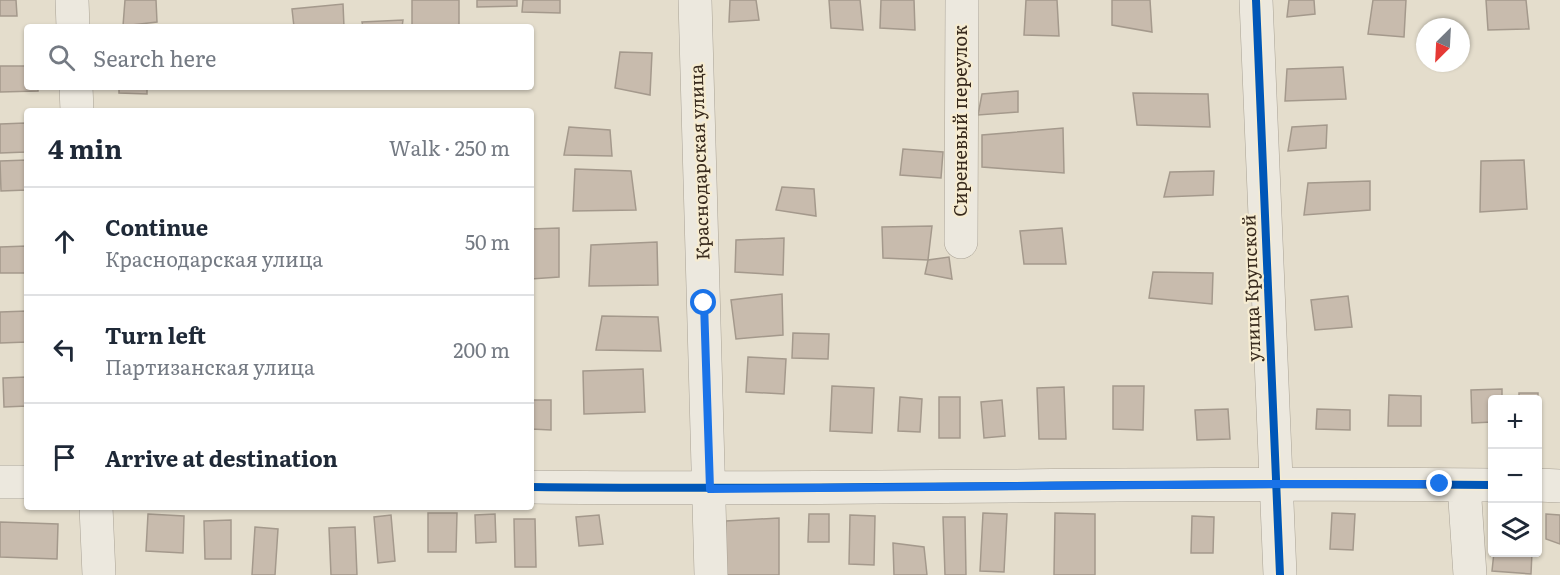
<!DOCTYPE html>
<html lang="en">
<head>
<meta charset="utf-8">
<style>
	:root { --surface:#fff; --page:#f6f6f7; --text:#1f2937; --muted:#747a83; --line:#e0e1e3 }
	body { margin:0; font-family:Literata,serif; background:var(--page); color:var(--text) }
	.controls { position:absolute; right:18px; bottom:18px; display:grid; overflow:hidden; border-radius:6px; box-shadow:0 2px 4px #0004 }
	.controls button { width:54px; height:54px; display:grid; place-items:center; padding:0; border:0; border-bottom:2px solid var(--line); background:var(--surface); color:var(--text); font:30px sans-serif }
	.compass { position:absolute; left:1416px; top:18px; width:54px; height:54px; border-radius:50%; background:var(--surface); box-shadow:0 2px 4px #0004; rotate:204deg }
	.stop { position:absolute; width:18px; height:18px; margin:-14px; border:4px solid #1a73e8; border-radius:50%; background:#fff }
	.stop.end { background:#1a73e8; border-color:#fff; box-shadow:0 2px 6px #0008 }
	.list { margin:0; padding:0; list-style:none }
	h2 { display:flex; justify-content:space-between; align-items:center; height:78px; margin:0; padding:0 24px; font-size:26px }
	h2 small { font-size:20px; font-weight:400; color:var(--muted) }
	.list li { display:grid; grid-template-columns:39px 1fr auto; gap:18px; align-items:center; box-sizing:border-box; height:108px; padding:0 24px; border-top:2px solid var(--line) }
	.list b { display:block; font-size:22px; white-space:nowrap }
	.list p { margin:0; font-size:20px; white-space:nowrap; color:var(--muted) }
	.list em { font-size:20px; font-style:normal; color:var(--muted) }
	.icon { flex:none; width:33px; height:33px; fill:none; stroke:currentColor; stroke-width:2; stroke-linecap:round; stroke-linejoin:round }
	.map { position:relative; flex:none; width:1560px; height:575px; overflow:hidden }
	.search { position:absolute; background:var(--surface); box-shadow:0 2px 4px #0004; left:24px; top:24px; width:510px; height:66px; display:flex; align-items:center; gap:15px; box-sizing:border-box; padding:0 21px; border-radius:6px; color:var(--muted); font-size:22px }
	.panel { position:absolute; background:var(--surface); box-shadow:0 2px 4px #0004; left:24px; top:108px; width:510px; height:402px; border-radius:6px }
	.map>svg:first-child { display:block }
</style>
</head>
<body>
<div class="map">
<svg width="1560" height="575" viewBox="0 0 1560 575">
	<rect width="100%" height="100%" fill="#e4ddcc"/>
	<path fill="#c8bbad" stroke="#a4998c" stroke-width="1.5" d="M 0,0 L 16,0 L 17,16 L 0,16 Z
		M 125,0 L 156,0 L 157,22 L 123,26 Z
		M 412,0 L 459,0 L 459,27 L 412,27 Z
		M 477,0 L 517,0 L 517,6 L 477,7 Z
		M 523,0 L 560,0 L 560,13 L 522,12 Z
		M 730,0 L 756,0 L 759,20 L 729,22 Z
		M 829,0 L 860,0 L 863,30 L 831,28 Z
		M 881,0 L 914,0 L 915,30 L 880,28 Z
		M 1026,0 L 1057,0 L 1059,36 L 1024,35 Z
		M 1112,0 L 1150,0 L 1152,32 L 1112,25 Z
		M 1289,0 L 1314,0 L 1315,14 L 1287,17 Z
		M 1373,0 L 1406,0 L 1404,37 L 1368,34 Z
		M 1486,0 L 1526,0 L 1529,29 L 1488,30 Z
		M 343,4 L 344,27 L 294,27 L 292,9 Z
		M 403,20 L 402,27 L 363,27 L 362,22 Z
		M 620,52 L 652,53 L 650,95 L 615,88 Z
		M 0,66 L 27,66 L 27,87 L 38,87 L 38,91 L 0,92 Z
		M 1343,67 L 1346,99 L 1285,101 L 1287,69 Z
		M 119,87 L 147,87 L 147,94 L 119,93 Z
		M 1018,91 L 1018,112 L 978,115 L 982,94 Z
		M 1133,93 L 1208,94 L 1210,127 L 1137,125 Z
		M 25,123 L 26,152 L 0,153 L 0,124 Z
		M 1327,125 L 1326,148 L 1288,151 L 1292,127 Z
		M 569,127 L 610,130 L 612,156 L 564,155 Z
		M 1063,128 L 1064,173 L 982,167 L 982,135 Z
		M 903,149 L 943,152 L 941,178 L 900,175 Z
		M 27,160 L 27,190 L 1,191 L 0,161 Z
		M 1524,160 L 1527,209 L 1480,212 L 1481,161 Z
		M 575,169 L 631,171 L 636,210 L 573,211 Z
		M 1214,171 L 1213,195 L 1164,197 L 1170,172 Z
		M 1370,181 L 1370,210 L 1304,215 L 1308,183 Z
		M 782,187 L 814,189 L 816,216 L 776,210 Z
		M 932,226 L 928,260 L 883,258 L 882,227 Z
		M 559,228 L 559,277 L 531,279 L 531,229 Z
		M 1062,228 L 1066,264 L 1024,264 L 1020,231 Z
		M 784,238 L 783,275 L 735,272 L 736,240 Z
		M 657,242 L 658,285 L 589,286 L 591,245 Z
		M 27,246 L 27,273 L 0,273 L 0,247 Z
		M 949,257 L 952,279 L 925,274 L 928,260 Z
		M 1153,272 L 1213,273 L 1212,304 L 1149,298 Z
		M 782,294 L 783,335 L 736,339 L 731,300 Z
		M 1348,296 L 1352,327 L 1315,330 L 1311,300 Z
		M 27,311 L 27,342 L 0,343 L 0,312 Z
		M 602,316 L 658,317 L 661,351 L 596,350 Z
		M 793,333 L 829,334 L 828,359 L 792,358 Z
		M 748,357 L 786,359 L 784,394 L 746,392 Z
		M 643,369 L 645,412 L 584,414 L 583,371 Z
		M 27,377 L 27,406 L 4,407 L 3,378 Z
		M 832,386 L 874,388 L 872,433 L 830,431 Z
		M 1113,386 L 1144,386 L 1143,430 L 1113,429 Z
		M 1064,387 L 1066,439 L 1039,439 L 1037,388 Z
		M 1502,389 L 1502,400 L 1492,400 L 1492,422 L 1472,423 L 1471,390 Z
		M 1519,393 L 1538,393 L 1538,425 L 1538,400 L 1519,400 Z
		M 1389,395 L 1421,396 L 1421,426 L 1388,426 Z
		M 900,397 L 922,399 L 920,432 L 898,431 Z
		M 939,397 L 960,397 L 960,438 L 939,438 Z
		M 531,400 L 551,400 L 551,430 L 531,429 Z
		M 1002,400 L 1005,436 L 984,438 L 981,402 Z
		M 1228,409 L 1230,439 L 1197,440 L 1195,410 Z
		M 1317,409 L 1350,410 L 1350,430 L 1316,429 Z
		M 428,513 L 457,513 L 456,552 L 428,552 Z
		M 983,513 L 1007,514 L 1004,572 L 980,571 Z
		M 1055,513 L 1095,514 L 1095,575 L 1054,575 Z
		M 1332,513 L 1355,514 L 1353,550 L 1330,549 Z
		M 148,514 L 184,516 L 183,553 L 146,551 Z
		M 495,514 L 496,542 L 476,543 L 475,515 Z
		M 809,514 L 829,514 L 829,542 L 808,542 Z
		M 1546,514 L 1560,515 L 1560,544 L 1546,539 Z
		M 391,515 L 395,561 L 378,563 L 374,517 Z
		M 599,515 L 603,544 L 579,546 L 576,517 Z
		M 850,515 L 875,516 L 874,565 L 849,564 Z
		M 1192,516 L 1214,517 L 1213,553 L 1191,553 Z
		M 943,517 L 965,517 L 966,575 L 945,575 Z
		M 779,518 L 779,575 L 725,575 L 726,521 Z
		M 514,519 L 535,519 L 536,567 L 515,567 Z
		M 231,520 L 231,559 L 205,559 L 204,521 Z
		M 0,522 L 58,524 L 57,559 L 0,557 Z
		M 255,527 L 278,529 L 275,575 L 252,575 Z
		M 355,527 L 357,575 L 331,575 L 329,528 Z
		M 893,543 L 924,547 L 927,575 L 894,575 Z
		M 1494,552 L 1532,552 L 1531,574 L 1492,571 Z"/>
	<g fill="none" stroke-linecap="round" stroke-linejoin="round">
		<g stroke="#a9a295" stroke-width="34">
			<path id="minor" d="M 72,0 L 73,27
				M 695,0 L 711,575
				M 1256,0 L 1280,575
				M 76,87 L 77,111
				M 961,242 L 962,0
				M 0,482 L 27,482
				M 1464,485 L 1470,575
				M 1538,485 L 1560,486
				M 531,487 C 852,491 1172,481 1492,485
				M 96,507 L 99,575"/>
		</g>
		<use href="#minor" stroke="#ece8de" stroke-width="33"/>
		<g stroke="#f6ecd2" stroke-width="11">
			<path id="cycleway" d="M 1256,0 L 1280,575
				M 531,487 C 852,491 1172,481 1492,485"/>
		</g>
		<use href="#cycleway" stroke="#0057b8" stroke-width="8"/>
	</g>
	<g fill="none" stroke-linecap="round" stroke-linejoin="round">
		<path stroke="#1a73e8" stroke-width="8" d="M 704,303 L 710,489 L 1275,484 L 1440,484"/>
	</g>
	<g text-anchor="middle" stroke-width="4.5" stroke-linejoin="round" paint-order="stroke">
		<g font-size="18" fill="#382a1d" stroke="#f6ecd2">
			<text transform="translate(961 121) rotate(-90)" y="6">Сиреневый переулок</text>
			<text transform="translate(700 162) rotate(-92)" y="6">Краснодарская улица</text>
			<text transform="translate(1252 288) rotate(-92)" y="6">улица Крупской</text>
		</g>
	</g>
</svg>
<div class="controls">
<button>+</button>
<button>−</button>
<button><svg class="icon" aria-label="layers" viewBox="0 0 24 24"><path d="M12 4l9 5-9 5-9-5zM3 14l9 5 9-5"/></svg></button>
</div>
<svg class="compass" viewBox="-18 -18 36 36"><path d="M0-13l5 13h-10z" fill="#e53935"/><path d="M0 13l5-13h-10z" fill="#747a83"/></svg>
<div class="stop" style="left:704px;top:303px"></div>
<div class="stop end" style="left:1440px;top:484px"></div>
<div class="search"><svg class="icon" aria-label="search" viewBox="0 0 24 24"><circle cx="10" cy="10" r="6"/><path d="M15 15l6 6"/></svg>Search here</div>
<section class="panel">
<h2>4 min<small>Walk · 250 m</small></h2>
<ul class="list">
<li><svg class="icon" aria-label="ahead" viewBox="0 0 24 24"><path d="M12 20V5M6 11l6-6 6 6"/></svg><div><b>Continue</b><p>Краснодарская улица</p></div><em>50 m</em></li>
<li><svg class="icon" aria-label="left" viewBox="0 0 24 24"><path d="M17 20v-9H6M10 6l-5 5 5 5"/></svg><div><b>Turn left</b><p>Партизанская улица</p></div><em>200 m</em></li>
<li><svg class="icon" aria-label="arrive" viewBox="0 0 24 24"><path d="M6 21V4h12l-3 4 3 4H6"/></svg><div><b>Arrive at destination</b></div></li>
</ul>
</section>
</div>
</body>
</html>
